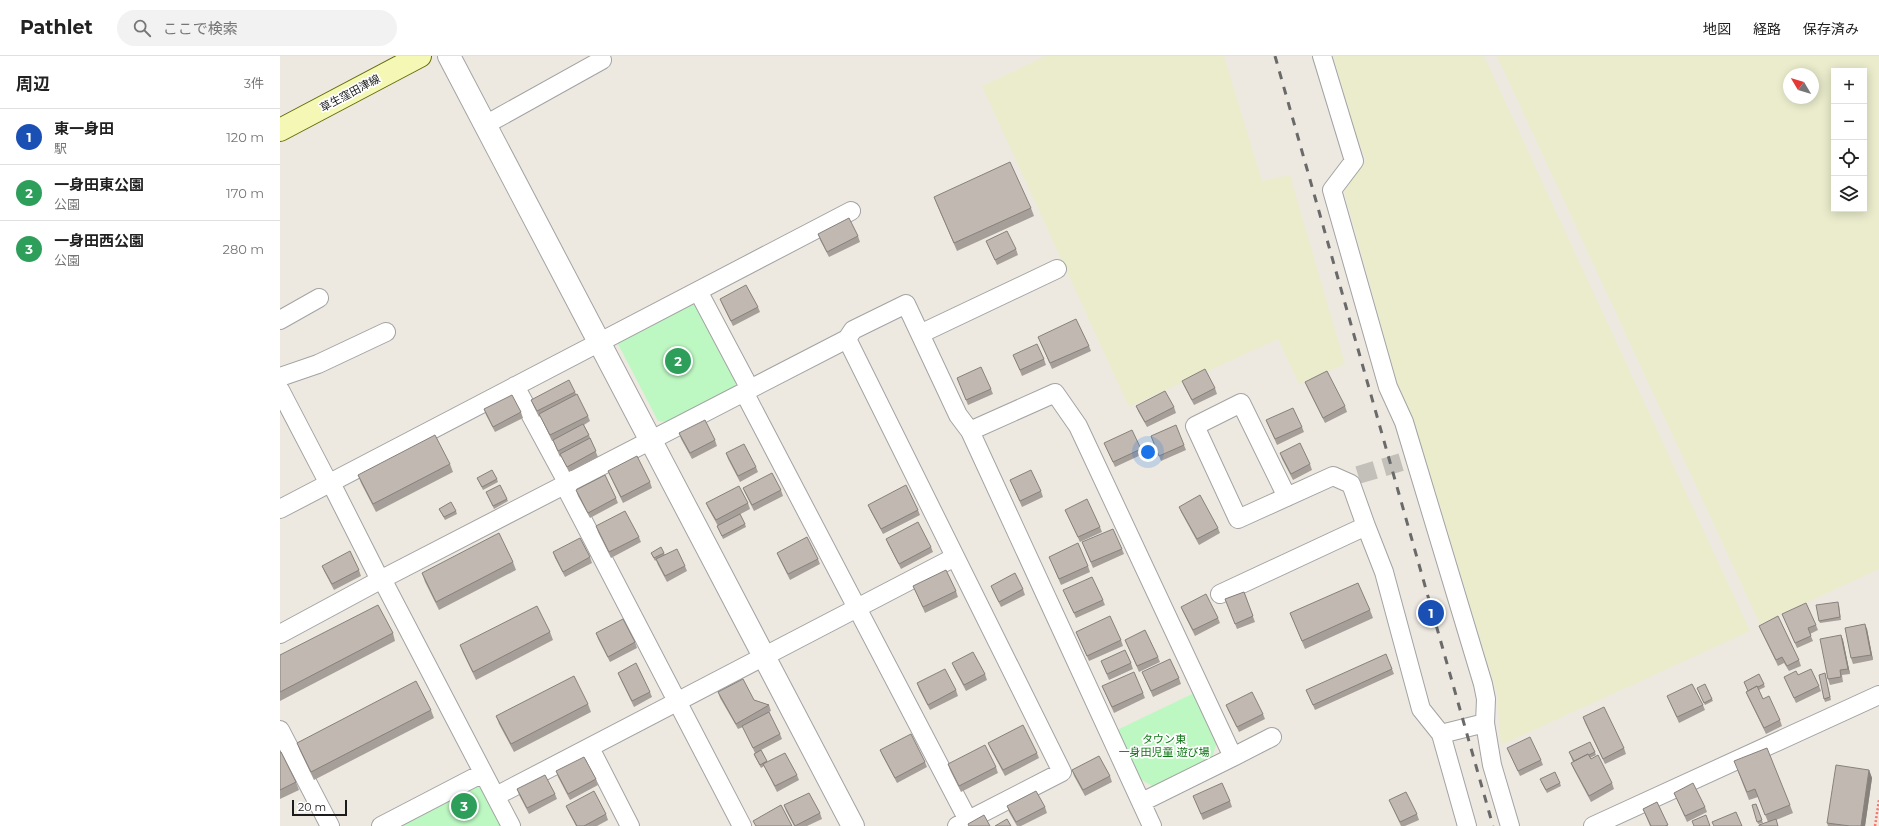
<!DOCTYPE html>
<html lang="ja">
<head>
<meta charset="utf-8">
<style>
	:root { --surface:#fff; --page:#f2f2f2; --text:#222; --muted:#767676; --line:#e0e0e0; --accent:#7c3aed }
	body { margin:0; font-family:Montserrat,"Noto Sans JP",sans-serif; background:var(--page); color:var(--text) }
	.controls { position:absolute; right:12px; top:12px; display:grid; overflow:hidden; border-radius:0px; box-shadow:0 2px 10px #0003 }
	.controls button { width:36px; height:36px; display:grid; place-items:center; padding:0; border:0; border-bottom:1px solid var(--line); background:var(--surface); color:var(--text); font:20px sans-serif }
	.compass { position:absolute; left:1503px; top:12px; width:36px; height:36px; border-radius:50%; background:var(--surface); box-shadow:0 2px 10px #0003; rotate:308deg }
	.scale { position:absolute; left:12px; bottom:10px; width:55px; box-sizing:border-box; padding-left:4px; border:2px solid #1c1c1c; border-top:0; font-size:11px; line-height:14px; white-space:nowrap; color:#1c1c1c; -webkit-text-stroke:3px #fff; paint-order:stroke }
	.you { position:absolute; left:868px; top:396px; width:14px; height:14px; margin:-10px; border:3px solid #fff; border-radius:50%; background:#1a73e8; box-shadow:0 0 0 6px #1a73e833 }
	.badge { display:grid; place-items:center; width:26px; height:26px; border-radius:50%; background:var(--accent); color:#fff; font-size:13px; font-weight:700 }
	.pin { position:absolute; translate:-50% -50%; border:2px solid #fff; box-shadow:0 1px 4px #0006 }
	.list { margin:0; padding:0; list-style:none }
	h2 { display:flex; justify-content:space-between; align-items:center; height:52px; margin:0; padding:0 16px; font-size:17px }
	h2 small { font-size:13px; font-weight:400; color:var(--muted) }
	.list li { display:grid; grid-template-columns:26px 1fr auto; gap:12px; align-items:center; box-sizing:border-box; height:56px; padding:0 16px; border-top:1px solid var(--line) }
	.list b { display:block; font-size:15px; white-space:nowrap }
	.list p { margin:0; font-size:13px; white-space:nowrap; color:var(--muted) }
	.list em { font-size:13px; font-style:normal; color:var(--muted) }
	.icon { flex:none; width:22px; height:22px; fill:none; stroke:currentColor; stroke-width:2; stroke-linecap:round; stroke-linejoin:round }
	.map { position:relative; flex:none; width:1599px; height:770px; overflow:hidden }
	header { display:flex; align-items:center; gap:24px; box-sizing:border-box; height:56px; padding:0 20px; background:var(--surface); border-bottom:1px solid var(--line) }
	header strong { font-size:19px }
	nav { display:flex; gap:22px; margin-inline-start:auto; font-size:14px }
	.search { width:280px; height:36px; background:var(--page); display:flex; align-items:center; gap:10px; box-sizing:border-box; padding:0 14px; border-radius:22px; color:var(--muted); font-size:15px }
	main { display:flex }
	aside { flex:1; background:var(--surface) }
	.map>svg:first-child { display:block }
</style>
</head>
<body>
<header>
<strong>Pathlet</strong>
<div class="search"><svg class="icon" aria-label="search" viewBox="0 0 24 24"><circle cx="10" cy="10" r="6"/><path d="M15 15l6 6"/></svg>ここで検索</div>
<nav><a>地図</a><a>経路</a><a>保存済み</a></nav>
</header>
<main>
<aside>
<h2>周辺<small>3件</small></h2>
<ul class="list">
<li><span class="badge" style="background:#1a4fb4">1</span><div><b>東一身田</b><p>駅</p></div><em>120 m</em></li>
<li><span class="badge" style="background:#2e9e5b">2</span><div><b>一身田東公園</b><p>公園</p></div><em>170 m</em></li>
<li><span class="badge" style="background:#2e9e5b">3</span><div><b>一身田西公園</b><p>公園</p></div><em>280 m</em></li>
</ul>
</aside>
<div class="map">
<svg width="1599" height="770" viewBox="0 0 1599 770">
	<rect width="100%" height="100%" fill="#ede9e1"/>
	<path fill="#eaeccc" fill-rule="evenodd" d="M 766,0 L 944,0 L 982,125 L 1010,119 L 1065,308 L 1019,328 L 998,283 L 849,351 L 702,30 Z
		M 1053,0 L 1204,0 L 1470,575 L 1221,689 L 1217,638 L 1135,368 L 1117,326 L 1064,135 L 1086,104 L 1076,77 Z
		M 1217,0 L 1599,0 L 1599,513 L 1480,568 ZM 1554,15 L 1584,15 L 1584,153 L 1554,153 ZM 1509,18 L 1533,18 L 1533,42 L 1509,42 Z"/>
	<path fill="#bdf8c2" d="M 411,245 L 418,247 L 459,323 L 454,331 L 387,366 L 378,365 L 338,288 L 340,281 Z
		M 914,637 L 937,686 L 932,702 L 874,731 L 860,723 L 837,674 Z
		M 195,730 L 202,732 L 222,770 L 121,770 L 122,768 Z"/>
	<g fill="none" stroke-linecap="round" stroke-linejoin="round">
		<path stroke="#c3c0ba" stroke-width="18" stroke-dasharray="18 9" stroke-linecap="butt" d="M 1078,419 L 1135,402"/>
		<g stroke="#a3a3a3" stroke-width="20">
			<path id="minor" d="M 1042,0 L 1074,105 L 1052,134 L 1108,331 L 1124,366 L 1203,628 L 1206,643 L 1205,667 L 1212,709 L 1230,770
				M 205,69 L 322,4 L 320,0
				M 418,235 L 470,333
				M 0,264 L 39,242
				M 640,278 L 777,213
				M 567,283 L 782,716 L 677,770
				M 0,321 L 38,308 L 106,276
				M 235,330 L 288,428
				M 0,334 L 49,428
				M 464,336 L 688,764
				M 690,375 L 775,337 L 798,370 L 953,701 L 862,746
				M 51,427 L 100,524
				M 285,430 L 462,770
				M 1007,441 L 961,347 L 915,370 L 958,463 L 1053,420 L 1071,428 L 1086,470
				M 0,453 L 571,155
				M 102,523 L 231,770
				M 940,538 L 1086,470 L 1104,516 L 1141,653 L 1161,678 L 1187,770
				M 0,578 L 102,523 L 567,283 L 573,274 L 626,248 L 678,359 L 690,375 L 872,770
				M 0,674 L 50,770
				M 1161,678 L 1205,667
				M 310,692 L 350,770
				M 953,701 L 992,681
				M 216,740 L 675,501
				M 101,770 L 203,717
				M 1313,770 L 1599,639"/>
		</g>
		<g stroke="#a3a3a3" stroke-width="24">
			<path id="tertiary" d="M 169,0 L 573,770"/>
		</g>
		<g stroke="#646e07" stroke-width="24">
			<path id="secondary" d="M 0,74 L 140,0"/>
		</g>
		<path stroke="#f77668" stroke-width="2.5" stroke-dasharray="2 2" stroke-linecap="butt" d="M 1595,770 L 1599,744"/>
		<use href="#minor" stroke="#fff" stroke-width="18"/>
		<use href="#tertiary" stroke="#fff" stroke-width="22"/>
		<use href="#secondary" stroke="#f5f8b4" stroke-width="22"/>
		<path stroke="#6a6a6a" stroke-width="3" stroke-dasharray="8 8" stroke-linecap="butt" d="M 995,0 L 1213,770"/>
	</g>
	<path fill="#a69e98" d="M 654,141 L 751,152 L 754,160 L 677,195 L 657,149 Z
		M 538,178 L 578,180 L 580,186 L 549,201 L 540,184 Z
		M 706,185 L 736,193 L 738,199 L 717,209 Z
		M 440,243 L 478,251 L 480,256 L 453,270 L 442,248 Z
		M 758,281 L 809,290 L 811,295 L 772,313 Z
		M 733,299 L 764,303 L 766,309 L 742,320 Z
		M 677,322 L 711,333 L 713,338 L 688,349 Z
		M 902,325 L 935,332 L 937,338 L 914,349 L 904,330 Z
		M 1025,326 L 1065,350 L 1067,356 L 1045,367 L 1027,331 Z
		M 295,336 L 308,360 L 310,365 L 304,369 L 309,379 L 318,401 L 289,416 L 281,400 L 280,401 L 273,385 L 272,385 L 260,360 L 259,361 L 253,349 L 251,344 Z
		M 856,350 L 894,351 L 896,357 L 867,371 L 858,355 Z
		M 204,353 L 241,356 L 243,362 L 215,376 L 206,359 Z
		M 986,364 L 1022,371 L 1024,376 L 997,389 Z
		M 399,377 L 435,384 L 437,390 L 412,403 L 401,383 Z
		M 871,380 L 904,389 L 906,394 L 881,405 Z
		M 824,387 L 861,393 L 863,398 L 835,411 Z
		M 446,397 L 476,411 L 478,416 L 460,426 L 448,403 Z
		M 1000,397 L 1030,408 L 1032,414 L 1013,424 L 1002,403 Z
		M 170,408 L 173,416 L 96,456 L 81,427 L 78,419 Z
		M 328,415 L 370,426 L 372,432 L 343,447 L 330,420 Z
		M 197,422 L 217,423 L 218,426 L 203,434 Z
		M 730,424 L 761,435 L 763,441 L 742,451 Z
		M 463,432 L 501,434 L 503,440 L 474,455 L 465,437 Z
		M 296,434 L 336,442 L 338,447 L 310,462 L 298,440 Z
		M 206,436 L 227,443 L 228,445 L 214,453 Z
		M 426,447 L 468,447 L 470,453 L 438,470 L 428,452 Z
		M 588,449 L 638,454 L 640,459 L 603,478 L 590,454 Z
		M 899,451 L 938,472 L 940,477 L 919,489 L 901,456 Z
		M 159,453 L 176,455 L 177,458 L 165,464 Z
		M 785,454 L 820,471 L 822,476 L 800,486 Z
		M 465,468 L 466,471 L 443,483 L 437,470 Z
		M 316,470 L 359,481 L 361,486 L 331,502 L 318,476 Z
		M 606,483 L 651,491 L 653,496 L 621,513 L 608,488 Z
		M 802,486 L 842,493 L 844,498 L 813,512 Z
		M 273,496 L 310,501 L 312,507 L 285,521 L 275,502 Z
		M 371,497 L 384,497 L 385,499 L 405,510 L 407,515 L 387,526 L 378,509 L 376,504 L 375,505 Z
		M 497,497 L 538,503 L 540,508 L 510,524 L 499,502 Z
		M 769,501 L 808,510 L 810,516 L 781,529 Z
		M 233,506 L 236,514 L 159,554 L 145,526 L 142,517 Z
		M 42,510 L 79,514 L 81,520 L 54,534 L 44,515 Z
		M 633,530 L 676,535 L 678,541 L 645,557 Z
		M 711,530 L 743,533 L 745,539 L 721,551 L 713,535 Z
		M 783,534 L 823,544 L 825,549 L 796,562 Z
		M 964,536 L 975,566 L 957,573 L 945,543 Z
		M 1559,549 L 1561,564 L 1540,567 L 1539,565 Z
		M 901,551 L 938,562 L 940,567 L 915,580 L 903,556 Z
		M 1090,554 L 1093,562 L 1025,593 L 1010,557 Z
		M 1502,558 L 1536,569 L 1538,574 L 1530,578 L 1533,585 L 1517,592 Z
		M 1479,570 L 1519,604 L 1521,610 L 1509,615 L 1504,607 L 1498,610 L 1481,575 Z
		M 1587,573 L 1593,604 L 1573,608 L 1571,602 Z
		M 270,576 L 273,584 L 196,624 L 183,597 L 180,589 Z
		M 796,576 L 841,584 L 843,590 L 809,605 Z
		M 113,577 L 115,585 L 0,645 L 0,599 Z
		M 316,577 L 355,586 L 357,592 L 330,606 L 318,583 Z
		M 1561,579 L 1563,584 L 1570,618 L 1562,619 L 1563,626 L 1550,629 L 1548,623 Z
		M 845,584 L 878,601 L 880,606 L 859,616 Z
		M 821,605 L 851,607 L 853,613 L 829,624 Z
		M 672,607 L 705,618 L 707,624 L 686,635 L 674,612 Z
		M 1112,613 L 1114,618 L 1035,654 L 1026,634 Z
		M 862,616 L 899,622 L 901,628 L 873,641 Z
		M 338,617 L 370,636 L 372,641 L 354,651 L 340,622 Z
		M 1545,617 L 1551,644 L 1545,646 L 1544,643 Z
		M 1518,619 L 1539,630 L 1541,635 L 1516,647 L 1504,621 Z
		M 1464,626 L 1484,628 L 1485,631 L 1479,634 L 1483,643 L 1500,664 L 1502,670 L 1486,678 L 1468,641 L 1466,636 L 1468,635 Z
		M 637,627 L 676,634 L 678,640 L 650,654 L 639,633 Z
		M 822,630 L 863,637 L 865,642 L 834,657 Z
		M 1417,632 L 1432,643 L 1433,645 L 1425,649 Z
		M 438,636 L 474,644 L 489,649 L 491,655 L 489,656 L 500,678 L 502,683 L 481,694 L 487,706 L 517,719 L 519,724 L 497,736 L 484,710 L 481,712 L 475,701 L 474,698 L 475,697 L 463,671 L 458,673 L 440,642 Z
		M 1387,640 L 1423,649 L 1425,654 L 1399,667 Z
		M 308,648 L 311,656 L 234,696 L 219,668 L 216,660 Z
		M 946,649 L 983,658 L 985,663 L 959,676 L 948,654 Z
		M 151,654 L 154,662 L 34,724 L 20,695 L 17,687 Z
		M 1303,661 L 1344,692 L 1346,698 L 1325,708 L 1305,667 Z
		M 708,687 L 757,697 L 759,702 L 725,720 L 710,692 Z
		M 1227,692 L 1261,704 L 1263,709 L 1240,720 Z
		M 600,694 L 645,706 L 647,711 L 617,727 L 602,699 Z
		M 0,696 L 16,726 L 19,734 L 0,743 Z
		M 1289,696 L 1315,696 L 1316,699 L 1310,702 L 1332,727 L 1334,733 L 1311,746 L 1293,712 L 1291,707 L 1293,706 Z
		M 668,708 L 716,711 L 718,717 L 681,736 L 670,714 Z
		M 1457,713 L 1510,749 L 1513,757 L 1496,764 L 1488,766 L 1478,741 L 1469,744 Z
		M 792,714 L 830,720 L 832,726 L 805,740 L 794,720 Z
		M 1589,714 L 1592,722 L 1585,770 L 1548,770 L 1547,767 Z
		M 276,715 L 316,723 L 318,729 L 290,744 L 278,721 Z
		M 1261,726 L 1280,727 L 1281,730 L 1267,737 Z
		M 237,733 L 275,738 L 277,743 L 249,758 L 239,739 Z
		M 1394,737 L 1425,751 L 1427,756 L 1407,766 Z
		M 913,740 L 950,745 L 952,751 L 923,764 Z
		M 1109,744 L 1137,758 L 1139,764 L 1125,770 L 1121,770 Z
		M 1377,746 L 1388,770 L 1370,770 L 1365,758 L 1363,753 Z
		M 1476,748 L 1483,767 L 1478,768 L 1472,749 Z
		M 504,749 L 540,757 L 542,763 L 527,770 L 514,770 L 506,755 Z
		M 286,750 L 326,758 L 328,764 L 317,770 L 296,770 L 288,755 Z
		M 727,750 L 765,751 L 767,757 L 741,770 L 737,770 L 729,756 Z"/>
	<path fill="#87817c" d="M 1585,568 L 1587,573 L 1593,604 L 1591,599 Z
		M 1561,579 L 1563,584 L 1570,618 L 1568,613 Z
		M 1589,714 L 1592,722 L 1585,770 L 1581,770 Z"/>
	<path fill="#c1b8b1" stroke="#87817c" d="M 730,106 L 751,152 L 674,187 L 654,141 Z
		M 569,162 L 578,180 L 547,196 L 538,178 Z
		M 727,175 L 736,193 L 715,204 L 706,185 Z
		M 466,229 L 478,251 L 451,265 L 440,243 Z
		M 796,263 L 809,290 L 770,307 L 758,281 Z
		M 757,288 L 764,303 L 740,314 L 733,299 Z
		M 701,311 L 711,333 L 686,344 L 677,322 Z
		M 925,313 L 935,332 L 912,344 L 902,325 Z
		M 1047,315 L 1065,350 L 1043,362 L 1025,326 Z
		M 289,324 L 295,336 L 257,355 L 251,344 Z
		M 885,335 L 894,351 L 865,366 L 856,350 Z
		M 297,338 L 308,360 L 270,379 L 259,358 Z
		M 232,339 L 241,356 L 213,371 L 204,353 Z
		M 1013,352 L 1022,371 L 995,383 L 986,364 Z
		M 425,364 L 435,384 L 410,397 L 399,377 Z
		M 303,368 L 309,379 L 278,395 L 273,384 Z
		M 896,369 L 904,389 L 879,400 L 871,380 Z
		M 852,374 L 861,393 L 833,406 L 824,387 Z
		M 155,379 L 170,408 L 93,448 L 78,419 Z
		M 310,382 L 316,395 L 287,411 L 280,398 Z
		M 1020,387 L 1030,408 L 1011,418 L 1000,397 Z
		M 464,388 L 476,411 L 458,420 L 446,397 Z
		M 357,400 L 370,426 L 341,441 L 328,415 Z
		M 212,414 L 217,423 L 202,431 L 197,422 Z
		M 751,414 L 761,435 L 740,445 L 730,424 Z
		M 492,417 L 501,434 L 472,449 L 463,432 Z
		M 325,419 L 336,442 L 308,457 L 296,434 Z
		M 220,429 L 227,443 L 213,450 L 206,436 Z
		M 626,429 L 638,454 L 601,473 L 588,449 Z
		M 459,430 L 468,447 L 436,464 L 426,447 Z
		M 920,439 L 938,472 L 917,483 L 899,451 Z
		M 807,443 L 820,471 L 798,481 L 785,454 Z
		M 171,446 L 176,455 L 164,461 L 159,453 Z
		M 345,455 L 359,481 L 329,496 L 316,470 Z
		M 460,458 L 465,468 L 442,480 L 437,470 Z
		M 638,466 L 651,491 L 619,508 L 606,483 Z
		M 833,473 L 842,493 L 811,506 L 802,486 Z
		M 219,477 L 233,506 L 156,546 L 142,517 Z
		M 527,481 L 538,503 L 508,518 L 497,497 Z
		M 300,482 L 310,501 L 283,516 L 273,496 Z
		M 798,487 L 808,510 L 779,523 L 769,501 Z
		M 381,491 L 384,497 L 374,502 L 371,497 Z
		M 397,493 L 405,510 L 385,520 L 376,503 Z
		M 70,495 L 79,514 L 52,528 L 42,510 Z
		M 666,514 L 676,535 L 643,551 L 633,530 Z
		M 735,517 L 743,533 L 719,546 L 711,530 Z
		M 812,521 L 823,544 L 794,557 L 783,534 Z
		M 1078,527 L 1090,554 L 1022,585 L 1010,557 Z
		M 964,536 L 973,560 L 955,568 L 945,543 Z
		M 926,538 L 938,562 L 913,574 L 901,551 Z
		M 1558,546 L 1560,561 L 1539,565 L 1536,549 Z
		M 1526,547 L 1536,569 L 1528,572 L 1531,580 L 1515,587 L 1502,558 Z
		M 98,549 L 113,577 L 0,636 L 0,599 Z
		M 257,550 L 270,576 L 193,616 L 180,589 Z
		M 830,560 L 841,584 L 807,600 L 796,576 Z
		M 1498,560 L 1519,604 L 1507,610 L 1502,601 L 1496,604 L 1479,570 Z
		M 343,563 L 355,586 L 328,601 L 316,577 Z
		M 1585,568 L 1591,599 L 1571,602 L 1565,572 Z
		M 865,574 L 878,601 L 857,610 L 845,584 Z
		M 1561,579 L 1568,613 L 1560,614 L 1561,621 L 1548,623 L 1540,583 Z
		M 845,594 L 851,607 L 827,618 L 821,605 Z
		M 693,596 L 705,618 L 684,629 L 672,607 Z
		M 1106,598 L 1112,613 L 1033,649 L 1026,634 Z
		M 890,603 L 899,622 L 871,635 L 862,616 Z
		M 356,607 L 370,636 L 352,645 L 338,617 Z
		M 665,613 L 676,634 L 648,649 L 637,627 Z
		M 1531,613 L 1539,630 L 1514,642 L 1504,621 L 1516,615 L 1518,619 Z
		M 854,616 L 863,637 L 832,651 L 822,630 Z
		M 1545,617 L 1550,641 L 1544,643 L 1539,619 Z
		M 1479,618 L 1484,628 L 1478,631 L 1477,630 L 1468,635 L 1464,626 Z
		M 294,620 L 308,648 L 231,688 L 216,660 Z
		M 463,623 L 474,644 L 489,649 L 456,668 L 438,636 Z
		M 136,625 L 151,654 L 31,716 L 17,687 Z
		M 1412,628 L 1423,649 L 1397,661 L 1387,640 Z
		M 1425,628 L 1432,643 L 1424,647 L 1417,632 Z
		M 1477,630 L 1483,643 L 1489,640 L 1500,664 L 1484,672 L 1466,636 Z
		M 972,636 L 983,658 L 957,671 L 946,649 Z
		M 1324,651 L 1344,692 L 1323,703 L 1303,661 Z
		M 489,656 L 500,678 L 473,692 L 462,670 Z
		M 743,669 L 757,697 L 723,714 L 708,687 Z
		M 631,678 L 645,706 L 615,722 L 600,694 Z
		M 1250,681 L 1261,704 L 1238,715 L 1227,692 Z
		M 1310,686 L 1315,696 L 1309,699 L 1308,698 L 1294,705 L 1289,696 Z
		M 705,689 L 716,711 L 679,730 L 668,708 Z
		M 1487,692 L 1510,749 L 1485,759 L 1475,733 L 1467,736 L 1454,705 Z
		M 481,694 L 487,705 L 480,709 L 474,698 Z
		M 0,696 L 1,696 L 16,726 L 0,734 Z
		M 505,697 L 517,719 L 495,730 L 483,708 Z
		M 1308,698 L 1311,703 L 1318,699 L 1332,727 L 1309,740 L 1291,707 Z
		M 819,700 L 830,720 L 803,734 L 792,714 Z
		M 304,701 L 316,723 L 288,738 L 276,715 Z
		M 1556,709 L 1589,714 L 1581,770 L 1570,770 L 1547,767 Z
		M 1275,716 L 1280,727 L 1266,734 L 1260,723 Z
		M 265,719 L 275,738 L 247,752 L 237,733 Z
		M 942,727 L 950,745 L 921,758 L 913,740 Z
		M 1413,727 L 1425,751 L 1405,760 L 1394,737 Z
		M 314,735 L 326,758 L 304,770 L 297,770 L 286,750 Z
		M 756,735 L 765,751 L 736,766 L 727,750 Z
		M 1126,736 L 1137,758 L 1120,766 L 1109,744 Z
		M 529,737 L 540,757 L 515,770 L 504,749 Z
		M 1377,746 L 1388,769 L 1385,770 L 1371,770 L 1363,753 Z
		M 1476,748 L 1482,764 L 1477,766 L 1472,749 Z
		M 501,749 L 512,770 L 476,770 L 473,765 Z
		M 1456,756 L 1462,770 L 1434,770 L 1432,766 Z
		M 704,759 L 710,770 L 689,770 L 688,768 Z
		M 1426,759 L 1430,770 L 1414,770 L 1412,765 Z
		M 727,763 L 731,770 L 715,770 Z
		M 1496,763 L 1498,770 L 1479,770 L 1479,769 Z"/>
	<g text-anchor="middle" stroke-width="3.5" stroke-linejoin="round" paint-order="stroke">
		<g font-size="11" fill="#1c1c1c" stroke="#fff">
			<text transform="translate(70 37) rotate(-28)" y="4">草生窪田津線</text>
		</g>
		<g font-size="11" fill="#0d7615" stroke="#fff">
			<text x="884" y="687">タウン東<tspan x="884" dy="13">一身田児童 遊び場</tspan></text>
		</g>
	</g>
</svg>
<div class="controls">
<button>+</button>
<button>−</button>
<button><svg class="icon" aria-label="locate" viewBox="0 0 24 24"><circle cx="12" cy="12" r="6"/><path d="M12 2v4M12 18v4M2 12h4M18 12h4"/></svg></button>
<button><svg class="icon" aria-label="layers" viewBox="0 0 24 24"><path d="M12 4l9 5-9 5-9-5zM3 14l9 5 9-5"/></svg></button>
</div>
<svg class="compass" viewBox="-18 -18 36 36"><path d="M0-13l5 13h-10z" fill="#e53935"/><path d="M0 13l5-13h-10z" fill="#767676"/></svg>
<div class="scale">20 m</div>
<div class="you"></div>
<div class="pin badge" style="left:1151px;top:557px;background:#1a4fb4">1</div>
<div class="pin badge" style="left:398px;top:305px;background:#2e9e5b">2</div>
<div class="pin badge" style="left:184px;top:750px;background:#2e9e5b">3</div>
</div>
</main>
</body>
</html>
